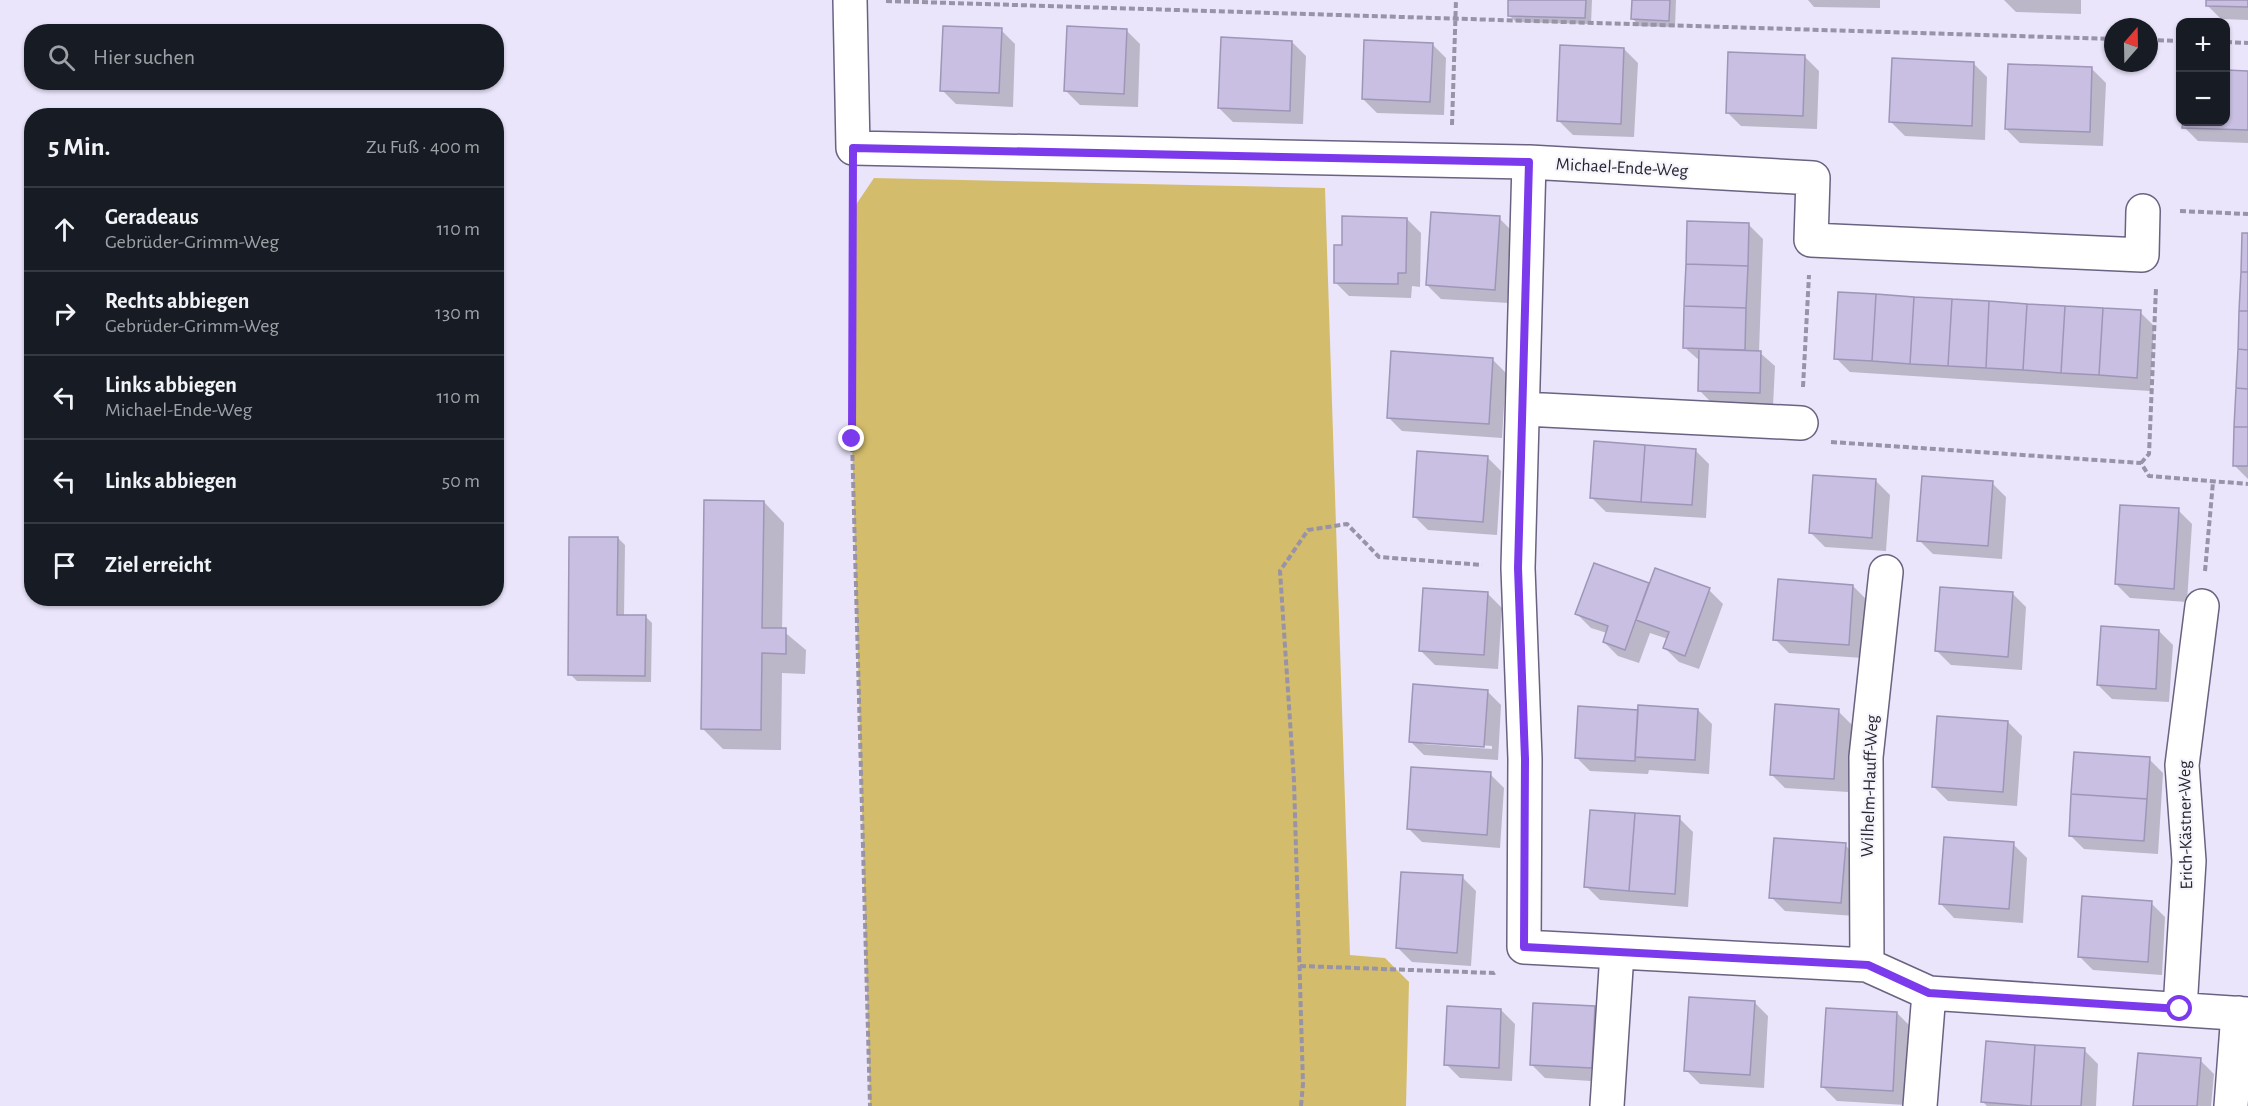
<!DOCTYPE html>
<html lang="de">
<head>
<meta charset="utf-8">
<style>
	:root { --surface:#171b24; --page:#242831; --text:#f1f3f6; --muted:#9ea1a6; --line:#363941 }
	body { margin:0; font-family:"Alegreya Sans",sans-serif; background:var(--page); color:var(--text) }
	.controls { position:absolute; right:18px; top:18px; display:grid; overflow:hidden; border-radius:12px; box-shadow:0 2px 4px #0004 }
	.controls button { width:54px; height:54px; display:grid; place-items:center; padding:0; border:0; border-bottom:2px solid var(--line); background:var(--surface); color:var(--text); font:30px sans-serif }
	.compass { position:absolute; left:2104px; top:18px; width:54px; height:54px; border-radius:50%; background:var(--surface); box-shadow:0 2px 4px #0004; rotate:20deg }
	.stop { position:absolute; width:18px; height:18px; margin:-14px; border:4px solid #7c3aed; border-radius:50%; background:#fff }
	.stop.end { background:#7c3aed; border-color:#fff; box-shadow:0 2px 6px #0008 }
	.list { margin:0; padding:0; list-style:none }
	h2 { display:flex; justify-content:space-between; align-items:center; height:78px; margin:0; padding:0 24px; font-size:26px }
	h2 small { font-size:20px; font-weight:400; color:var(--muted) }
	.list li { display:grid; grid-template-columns:39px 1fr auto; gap:18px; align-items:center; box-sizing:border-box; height:84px; padding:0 24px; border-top:2px solid var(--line) }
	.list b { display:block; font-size:22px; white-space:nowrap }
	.list p { margin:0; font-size:20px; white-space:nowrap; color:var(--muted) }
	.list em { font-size:20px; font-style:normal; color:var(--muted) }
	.icon { flex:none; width:33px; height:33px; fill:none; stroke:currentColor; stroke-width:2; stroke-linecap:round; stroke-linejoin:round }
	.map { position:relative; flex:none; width:2248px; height:1106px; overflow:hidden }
	.search { position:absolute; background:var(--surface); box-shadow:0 2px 4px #0004; left:24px; top:24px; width:480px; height:66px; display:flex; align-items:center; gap:15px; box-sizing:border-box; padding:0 21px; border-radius:24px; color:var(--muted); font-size:22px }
	.panel { position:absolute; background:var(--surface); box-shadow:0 2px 4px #0004; left:24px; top:108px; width:480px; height:498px; border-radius:24px }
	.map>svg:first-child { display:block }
</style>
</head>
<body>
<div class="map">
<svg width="2248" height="1106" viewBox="0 0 2248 1106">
	<rect width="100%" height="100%" fill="#eae5fb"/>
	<path fill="#d3bd6c" d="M 874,178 L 1325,188 L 1350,955 L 1385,958 L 1409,982 L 1406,1106 L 870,1106 L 852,439 L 851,212 Z"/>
	<path fill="#0003" fill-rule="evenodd" d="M 1510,0 L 1592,0 L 1591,24 L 1516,22 L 1509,15 Z
		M 1633,0 L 1676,0 L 1675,27 L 1639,26 L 1633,19 Z
		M 1808,0 L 1880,0 L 1880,8 L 1814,7 Z
		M 2004,0 L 2081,0 L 2081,14 L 2016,12 Z
		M 2208,0 L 2248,0 L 2248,20 L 2221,19 L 2207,5 Z
		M 1001,30 L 1015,44 L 1013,107 L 956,104 L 942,90 Z
		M 1126,30 L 1140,44 L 1138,107 L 1080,105 L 1066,91 Z
		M 1292,42 L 1306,56 L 1303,124 L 1233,122 L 1219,108 Z
		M 1432,44 L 1446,58 L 1444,115 L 1377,113 L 1363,99 Z
		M 1624,49 L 1638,63 L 1634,137 L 1573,135 L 1559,121 Z
		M 1805,57 L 1819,71 L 1817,129 L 1741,126 L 1727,112 Z
		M 1973,63 L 1987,77 L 1985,140 L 1905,136 L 1891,122 Z
		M 2092,69 L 2106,83 L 2103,146 L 2020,143 L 2006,129 Z
		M 2226,71 L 2248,72 L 2248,143 L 2198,141 L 2184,127 L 2184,122 L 2226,122 Z
		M 1499,218 L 1513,232 L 1509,303 L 1441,299 L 1427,285 Z
		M 1407,219 L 1421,233 L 1420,287 L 1412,286 L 1411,298 L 1349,296 L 1335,282 L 1343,246 Z
		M 1749,225 L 1763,239 L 1759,352 L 1775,366 L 1773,406 L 1713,404 L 1699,390 L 1700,361 L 1684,347 Z
		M 2248,235 L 2248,479 L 2234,465 Z
		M 2140,312 L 2154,326 L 2150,391 L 1850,372 L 1836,358 Z
		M 1492,359 L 1506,373 L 1502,438 L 1402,431 L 1388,417 Z
		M 1695,450 L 1709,464 L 1706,518 L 1606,512 L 1592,498 Z
		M 1487,457 L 1501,471 L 1497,535 L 1428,530 L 1414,516 Z
		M 1876,481 L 1890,495 L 1886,551 L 1825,547 L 1811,533 Z
		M 1992,483 L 2006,497 L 2002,559 L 1933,554 L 1919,540 Z
		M 764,502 L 784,523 L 782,630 L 806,650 L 805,674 L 782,673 L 781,750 L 723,749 L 703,729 Z
		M 2178,510 L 2192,524 L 2187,602 L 2130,598 L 2116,584 Z
		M 618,538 L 625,545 L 624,616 L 645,616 L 652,623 L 651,682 L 577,681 L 570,674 Z
		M 1595,565 L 1650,585 L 1709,590 L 1723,604 L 1699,669 L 1679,662 L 1665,648 L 1668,639 L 1650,633 L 1639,663 L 1618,656 L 1604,642 L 1607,633 L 1591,628 L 1577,614 Z
		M 1853,586 L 1867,600 L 1863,658 L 1789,653 L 1775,639 Z
		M 2012,593 L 2026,607 L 2022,670 L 1951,665 L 1937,651 Z
		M 1488,594 L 1502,608 L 1498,669 L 1435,665 L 1421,651 Z
		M 2159,631 L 2173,645 L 2169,702 L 2112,699 L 2098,685 Z
		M 1487,691 L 1501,705 L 1498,760 L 1424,755 L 1410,741 ZM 1423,741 L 1492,746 L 1492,749 L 1423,744 Z
		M 1698,710 L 1712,724 L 1709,774 L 1649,770 L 1648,774 L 1590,771 L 1576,757 L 1639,711 Z
		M 1838,711 L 1852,725 L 1848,792 L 1785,788 L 1771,774 Z
		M 2008,722 L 2022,736 L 2017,806 L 1948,801 L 1934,787 Z
		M 2149,759 L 2163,773 L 2158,854 L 2084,849 L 2070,835 Z
		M 1490,774 L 1504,788 L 1500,848 L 1422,842 L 1408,828 Z
		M 1679,818 L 1693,832 L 1688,907 L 1600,900 L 1586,886 Z
		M 2013,844 L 2027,858 L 2023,923 L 1954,918 L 1941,904 Z
		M 1845,845 L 1859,859 L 1855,916 L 1785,911 L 1771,897 Z
		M 1462,877 L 1476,891 L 1471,966 L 1412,962 L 1398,948 Z
		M 2151,903 L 2165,917 L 2162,975 L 2093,970 L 2079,956 Z
		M 1754,1002 L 1768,1016 L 1764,1088 L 1700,1084 L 1686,1070 Z
		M 1595,1007 L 1609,1021 L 1606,1082 L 1545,1078 L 1531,1064 Z
		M 1501,1010 L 1515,1024 L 1512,1081 L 1460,1078 L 1446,1064 Z
		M 1897,1013 L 1911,1027 L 1906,1105 L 1837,1101 L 1823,1087 Z
		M 2084,1050 L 2098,1064 L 2096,1106 L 1987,1106 L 1983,1102 Z
		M 2200,1060 L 2214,1074 L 2211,1106 L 2135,1106 Z"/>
	<path fill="#c8bfe2" stroke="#9e96b7" stroke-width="1.5" d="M 1508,0 L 1586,0 L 1585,18 L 1508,16 Z
		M 1632,0 L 1670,0 L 1669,21 L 1631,19 Z
		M 2206,0 L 2248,0 L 2248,7 L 2206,6 Z
		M 943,26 L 1002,28 L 999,93 L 940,91 Z
		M 1067,26 L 1127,29 L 1124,94 L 1064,91 Z
		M 1221,37 L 1292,41 L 1290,111 L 1218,108 Z
		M 1364,40 L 1433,43 L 1430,102 L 1362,99 Z
		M 1560,45 L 1624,48 L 1621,124 L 1557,121 Z
		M 1728,52 L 1805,55 L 1803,116 L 1726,113 Z
		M 1892,58 L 1974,62 L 1972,126 L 1889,122 Z
		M 2008,64 L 2092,67 L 2090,132 L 2005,129 Z
		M 2226,70 L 2248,71 L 2248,130 L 2182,128 L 2183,122 L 2226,122 Z
		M 1431,212 L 1500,216 L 1495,290 L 1426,285 Z
		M 1342,216 L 1407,218 L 1406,273 L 1398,273 L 1398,284 L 1334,283 L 1334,245 L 1342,245 Z
		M 1687,221 L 1749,223 L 1748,266 L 1686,264 Z
		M 2242,233 L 2248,233 L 2248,272 L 2241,272 Z
		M 1686,264 L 1748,266 L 1746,308 L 1684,306 Z
		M 2241,272 L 2248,272 L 2248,311 L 2239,311 Z
		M 1838,292 L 1876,294 L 1872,361 L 1834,359 Z
		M 1876,294 L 1914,297 L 1910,364 L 1872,361 Z
		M 1914,297 L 1952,299 L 1948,366 L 1910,364 Z
		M 1952,299 L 1989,301 L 1986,368 L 1948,366 Z
		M 1989,301 L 2027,304 L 2023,370 L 1986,368 Z
		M 2027,304 L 2065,306 L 2061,373 L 2023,370 Z
		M 1684,306 L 1746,308 L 1745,350 L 1683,348 Z
		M 2065,306 L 2103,308 L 2099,375 L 2061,373 Z
		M 2103,308 L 2141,310 L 2137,378 L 2099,375 Z
		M 2239,311 L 2248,311 L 2248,350 L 2238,349 Z
		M 1699,349 L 1761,351 L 1760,393 L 1698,391 Z
		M 2238,349 L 2248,350 L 2248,389 L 2236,388 Z
		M 1391,351 L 1493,358 L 1489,424 L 1387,418 Z
		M 2236,388 L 2248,389 L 2248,427 L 2234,427 Z
		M 2234,427 L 2248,427 L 2248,466 L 2233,466 Z
		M 1594,441 L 1645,445 L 1641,502 L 1590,498 Z
		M 1645,445 L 1696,449 L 1692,505 L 1641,502 Z
		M 1417,451 L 1488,456 L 1483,522 L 1413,517 Z
		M 1813,475 L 1876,479 L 1872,538 L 1809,533 Z
		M 1922,476 L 1993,481 L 1988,546 L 1917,541 Z
		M 704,500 L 764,501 L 762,628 L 786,628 L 786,654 L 762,653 L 761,730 L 701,729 Z
		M 2120,505 L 2179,508 L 2174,589 L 2115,584 Z
		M 569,537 L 618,537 L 617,615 L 646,615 L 645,676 L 568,675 Z
		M 1594,563 L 1649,583 L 1625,650 L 1603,642 L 1608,626 L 1575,614 Z
		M 1655,568 L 1710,588 L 1685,656 L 1663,648 L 1669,632 L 1636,620 Z
		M 1778,579 L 1853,585 L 1849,645 L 1773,640 Z
		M 1940,587 L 2013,592 L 2008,657 L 1935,651 Z
		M 1423,588 L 1488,592 L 1484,655 L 1419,651 Z
		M 2101,626 L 2159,630 L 2156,689 L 2097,685 Z
		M 1413,684 L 1488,690 L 1484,747 L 1409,742 Z
		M 1775,704 L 1839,709 L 1834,779 L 1770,775 Z
		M 1638,705 L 1698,709 L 1695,760 L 1635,757 Z
		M 1578,706 L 1638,710 L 1635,761 L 1575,758 Z
		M 1937,716 L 2008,721 L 2003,792 L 1932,787 Z
		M 2074,752 L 2150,757 L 2147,799 L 2071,794 Z
		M 1411,767 L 1491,772 L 1487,835 L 1407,829 Z
		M 2071,794 L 2147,799 L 2144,841 L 2069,836 Z
		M 1590,810 L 1635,813 L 1629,891 L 1584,887 Z
		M 1635,813 L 1680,816 L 1675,894 L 1629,891 Z
		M 1944,837 L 2014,842 L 2009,909 L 1939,904 Z
		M 1774,838 L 1846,843 L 1841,903 L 1769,898 Z
		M 1401,872 L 1463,875 L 1457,953 L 1396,948 Z
		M 2082,896 L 2152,901 L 2148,962 L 2078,957 Z
		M 1689,997 L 1755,1001 L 1750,1075 L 1684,1071 Z
		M 1533,1003 L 1595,1006 L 1592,1068 L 1530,1065 Z
		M 1447,1006 L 1501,1009 L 1499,1068 L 1444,1065 Z
		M 1826,1008 L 1897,1012 L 1893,1091 L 1821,1087 Z
		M 1986,1041 L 2035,1045 L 2031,1106 L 1981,1102 Z
		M 2035,1045 L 2085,1048 L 2081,1106 L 2031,1106 Z
		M 2138,1053 L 2201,1058 L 2197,1106 L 2133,1106 Z"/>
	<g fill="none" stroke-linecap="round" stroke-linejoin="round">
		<g stroke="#6a6281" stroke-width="36">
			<path id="minor" d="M 850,0 L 853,148 L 1529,162 L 1813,178 L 1811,240 L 2142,255 L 2143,211
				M 1529,162 L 1518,568 L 1525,759 L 1524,947 L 1867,965 L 1929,993 L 2248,1014
				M 1523,409 L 1801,423
				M 1867,965 L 1866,757 L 1886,572
				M 2180,1009 L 2189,861 L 2182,765 L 2202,606
				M 1607,1106 L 1617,953
				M 1920,1106 L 1929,993
				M 2231,1106 L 2238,1013"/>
		</g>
		<path stroke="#9893a6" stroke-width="4" stroke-dasharray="6 3" stroke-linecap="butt" d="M 886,1 L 2113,39
			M 2149,40 L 2180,41
			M 2226,42 L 2248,43
			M 1452,125 L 1456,0
			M 852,185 L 852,439 L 870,1106
			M 2180,211 L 2248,214
			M 1803,387 L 1809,275
			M 1831,442 L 2141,463 L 2149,476 L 2248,484
			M 2141,463 L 2149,454 L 2156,288
			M 2205,571 L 2213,482
			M 1300,966 L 1494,973 L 1497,971
			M 1301,1106 L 1303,1084 L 1294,781 L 1280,571 L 1308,530 L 1347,524 L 1379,557 L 1482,565"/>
		<use href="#minor" stroke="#fff" stroke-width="33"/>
	</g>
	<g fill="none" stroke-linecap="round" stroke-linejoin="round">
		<path stroke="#7c3aed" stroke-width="8" d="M 852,439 L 853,148 L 1529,162 L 1518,568 L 1525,759 L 1524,947 L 1868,965 L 1929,993 L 2180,1009"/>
	</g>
	<g text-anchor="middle" stroke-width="4.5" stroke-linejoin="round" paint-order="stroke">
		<g font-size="18" fill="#282532" stroke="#f6f5fc">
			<text transform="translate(1622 167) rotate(3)" y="6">Michael-Ende-Weg</text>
			<text transform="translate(1869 786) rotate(-88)" y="6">Wilhelm-Hauff-Weg</text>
			<text transform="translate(2185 825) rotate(-91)" y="6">Erich-Kästner-Weg</text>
		</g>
	</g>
</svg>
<div class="controls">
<button>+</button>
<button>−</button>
</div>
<svg class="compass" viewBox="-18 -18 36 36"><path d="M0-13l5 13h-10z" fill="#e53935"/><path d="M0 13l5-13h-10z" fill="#9ea1a6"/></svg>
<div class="stop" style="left:2180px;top:1009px"></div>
<div class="stop end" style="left:852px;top:439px"></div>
<div class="search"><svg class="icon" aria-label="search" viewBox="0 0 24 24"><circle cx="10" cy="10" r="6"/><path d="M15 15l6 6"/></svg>Hier suchen</div>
<section class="panel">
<h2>5 Min.<small>Zu Fuß · 400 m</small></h2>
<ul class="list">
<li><svg class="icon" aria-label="ahead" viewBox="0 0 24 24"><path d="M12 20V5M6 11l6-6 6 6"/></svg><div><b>Geradeaus</b><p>Gebrüder-Grimm-Weg</p></div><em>110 m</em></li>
<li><svg class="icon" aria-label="right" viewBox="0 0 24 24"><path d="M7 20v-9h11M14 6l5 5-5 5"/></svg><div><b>Rechts abbiegen</b><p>Gebrüder-Grimm-Weg</p></div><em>130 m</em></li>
<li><svg class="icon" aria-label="left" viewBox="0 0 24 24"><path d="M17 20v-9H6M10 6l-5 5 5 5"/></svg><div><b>Links abbiegen</b><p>Michael-Ende-Weg</p></div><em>110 m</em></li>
<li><svg class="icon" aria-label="left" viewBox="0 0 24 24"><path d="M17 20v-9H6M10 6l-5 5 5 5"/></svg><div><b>Links abbiegen</b></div><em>50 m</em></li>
<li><svg class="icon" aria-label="arrive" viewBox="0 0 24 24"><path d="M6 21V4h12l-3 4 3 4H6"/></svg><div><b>Ziel erreicht</b></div></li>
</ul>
</section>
</div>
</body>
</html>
